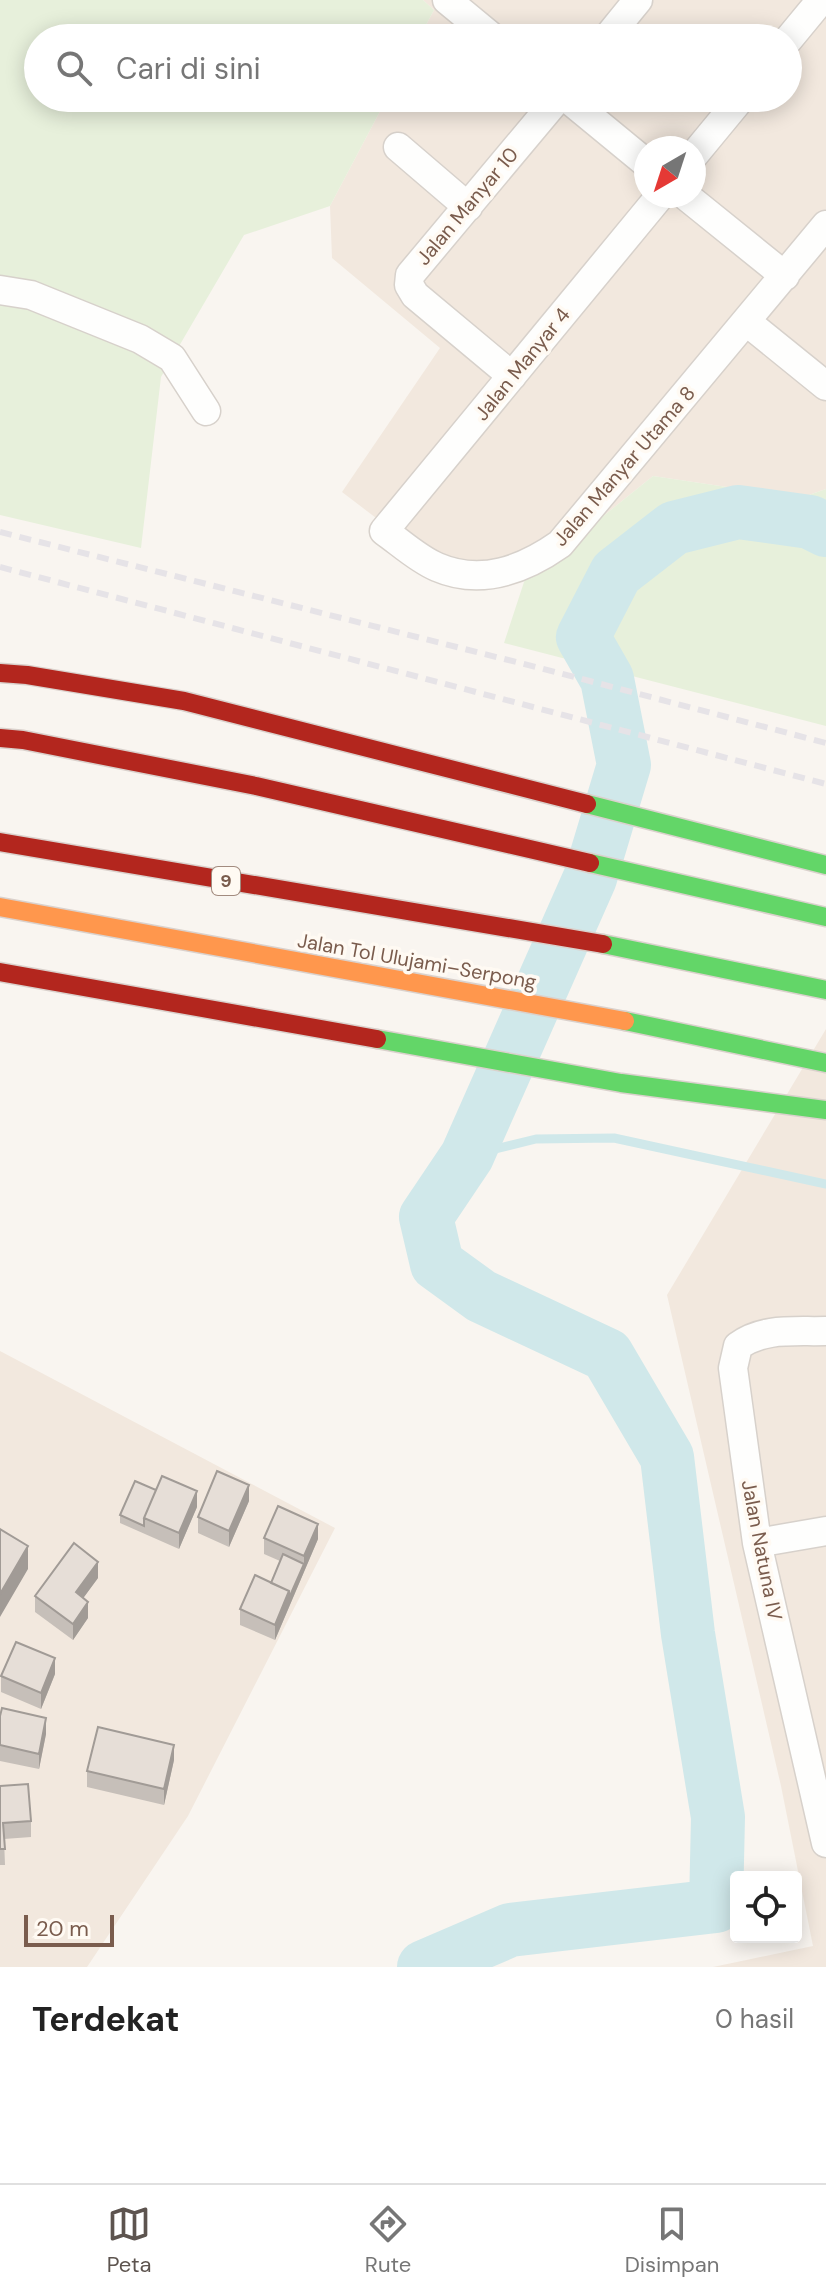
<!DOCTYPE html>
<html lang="id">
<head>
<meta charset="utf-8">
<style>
	:root { --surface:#fff; --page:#f6f6f6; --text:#222; --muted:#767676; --line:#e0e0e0; --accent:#5d544f }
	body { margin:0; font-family:"DM Sans",sans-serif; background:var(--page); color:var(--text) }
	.controls { position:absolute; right:24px; bottom:24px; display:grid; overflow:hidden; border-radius:8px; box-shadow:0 4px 20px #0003 }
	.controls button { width:72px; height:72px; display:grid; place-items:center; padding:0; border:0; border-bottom:2px solid var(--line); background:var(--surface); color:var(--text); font:40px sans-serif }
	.compass { position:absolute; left:634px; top:136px; width:72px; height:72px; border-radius:50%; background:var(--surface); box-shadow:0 4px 20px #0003; rotate:219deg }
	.scale { position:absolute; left:24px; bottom:20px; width:90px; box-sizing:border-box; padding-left:8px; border:4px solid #7a5c4d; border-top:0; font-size:22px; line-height:28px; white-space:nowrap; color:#7a5c4d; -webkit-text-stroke:6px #fffaf3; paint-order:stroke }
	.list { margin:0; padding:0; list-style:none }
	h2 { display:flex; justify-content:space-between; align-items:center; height:104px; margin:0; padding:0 32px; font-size:34px }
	h2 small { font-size:26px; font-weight:400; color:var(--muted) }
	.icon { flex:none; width:44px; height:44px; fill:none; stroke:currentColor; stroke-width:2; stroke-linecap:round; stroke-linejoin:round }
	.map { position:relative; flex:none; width:826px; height:1967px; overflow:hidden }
	.search { position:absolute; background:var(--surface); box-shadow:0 4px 20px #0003; left:24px; right:24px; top:24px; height:88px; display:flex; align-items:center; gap:20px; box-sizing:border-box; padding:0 28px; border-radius:44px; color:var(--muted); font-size:30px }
	.sheet { height:216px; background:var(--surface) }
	nav { display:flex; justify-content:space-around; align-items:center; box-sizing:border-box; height:112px; border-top:2px solid var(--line); background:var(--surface); font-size:22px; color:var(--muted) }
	nav a { display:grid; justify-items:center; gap:4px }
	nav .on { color:var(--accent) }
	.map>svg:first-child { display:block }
</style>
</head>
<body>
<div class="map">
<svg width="826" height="1967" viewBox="0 0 826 1967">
	<rect width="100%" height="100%" fill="#f9f5f0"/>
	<path fill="#f2e8de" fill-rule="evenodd" d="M 423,0 L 826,0 L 826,489 L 800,498 L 653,476 L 525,579 L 439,566 L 342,492 L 440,348 L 332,258 L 330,206 L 387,98 L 788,98 L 788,38 L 419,38 L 434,10 ZM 646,148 L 694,148 L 694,196 L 646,196 Z
		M 826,1029 L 826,1967 L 713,1967 L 813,1946 L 781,1786 L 667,1295 Z
		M 0,1351 L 335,1528 L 188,1816 L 87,1967 L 0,1967 Z"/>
	<path fill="#e7f0db" d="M 0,0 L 423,0 L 434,10 L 419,38 L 38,38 L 38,98 L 387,98 L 330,206 L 244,235 L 161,377 L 141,548 L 0,515 Z
		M 653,476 L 800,498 L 826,489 L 826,726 L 504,643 L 525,579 Z"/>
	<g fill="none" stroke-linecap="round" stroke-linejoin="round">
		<path stroke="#d0e8ea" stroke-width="9" d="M 467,1156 L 536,1139 L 614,1138 L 826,1184"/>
		<path stroke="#d0e8ea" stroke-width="54" d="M 424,1967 L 510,1930 L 716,1906 L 718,1817 L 688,1634 L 667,1457 L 607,1355 L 481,1296 L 437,1264 L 426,1217 L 467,1156 L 590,878 L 624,765 L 607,679 L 583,637 L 616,573 L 674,528 L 738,512 L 810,522 L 826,530"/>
		<g stroke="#d7d1cb" stroke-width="31">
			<path id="street" d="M 447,0 L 493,38
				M 607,38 L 638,0
				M 788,40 L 821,0
				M 567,98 L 646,163
				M 398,147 L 468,207
				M 694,155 L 741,98
				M 660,196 L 384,531 C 401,543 418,559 437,567 C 481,586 523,570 560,544 L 826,225
				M 686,196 L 785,276
				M 0,290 L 31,295 L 140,339 L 172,358 L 206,411
				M 747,322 L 826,386
				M 512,376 L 415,295 L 409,285 L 410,275 L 558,98
				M 826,1331 C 795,1332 764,1327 738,1346 L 733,1368 L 757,1543 L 826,1843
				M 757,1543 L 826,1531"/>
		</g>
		<g stroke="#dad1cc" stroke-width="21">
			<path id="fast" d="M 587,804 L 826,865
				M 590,863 L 826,917
				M 603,944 L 826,990
				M 625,1021 L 826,1063
				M 377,1039 L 621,1083 L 826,1110"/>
		</g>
		<g stroke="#dad1cc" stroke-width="21">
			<path id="slow" d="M 0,907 L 625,1021"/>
		</g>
		<g stroke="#dad1cc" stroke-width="21">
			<path id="jam" d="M 0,673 L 27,675 L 184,701 L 587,804
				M 0,738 L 23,740 L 256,786 L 590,863
				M 0,842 L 603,944
				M 0,972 L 377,1039"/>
		</g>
		<use href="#street" stroke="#fefefd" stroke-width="28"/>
		<use href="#fast" stroke="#63d668" stroke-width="18"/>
		<use href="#slow" stroke="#ff974d" stroke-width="18"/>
		<use href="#jam" stroke="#b3261e" stroke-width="18"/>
		<path stroke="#e6e3e7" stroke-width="6" stroke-dasharray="12 8" stroke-linecap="butt" d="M 0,532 L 540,668 L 826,743
			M 0,567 L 826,784"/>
	</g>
	<path fill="#c6bfb9" d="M 249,1501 L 229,1547 L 198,1533 L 198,1517 Z
		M 197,1507 L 179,1549 L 120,1523 L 120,1515 Z
		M 264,1538 L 318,1539 L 275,1640 L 240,1625 L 240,1609 L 271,1583 L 280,1561 L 264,1554 Z
		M 98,1578 L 83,1598 L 88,1618 L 73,1640 L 35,1612 L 35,1596 Z
		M 55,1674 L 41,1709 L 1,1692 L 1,1676 Z
		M 0,1716 L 46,1734 L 39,1769 L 0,1761 Z
		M 174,1760 L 164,1805 L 87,1787 L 87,1771 Z
		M 0,1786 L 31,1821 L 31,1837 L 4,1839 L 5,1865 L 0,1865 Z"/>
	<path fill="#a19b96" d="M 249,1485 L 249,1501 L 229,1547 L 229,1531 Z
		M 197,1491 L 197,1507 L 179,1549 L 179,1533 Z
		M 318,1524 L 318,1539 L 275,1640 L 275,1625 L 289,1591 L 304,1564 L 304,1556 Z
		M 28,1546 L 28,1569 L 0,1617 L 0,1594 Z
		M 98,1562 L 98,1578 L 76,1608 L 76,1592 Z
		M 88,1602 L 88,1618 L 73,1640 L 73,1624 Z
		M 55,1658 L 55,1674 L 41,1709 L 41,1693 Z
		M 46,1718 L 46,1734 L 39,1769 L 39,1754 Z
		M 174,1745 L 174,1760 L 164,1805 L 164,1789 Z"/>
	<path fill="#e6ded7" stroke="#a19b96" stroke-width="2" d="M 217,1471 L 249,1485 L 229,1531 L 198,1517 Z
		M 162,1476 L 197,1491 L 179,1533 L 144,1518 Z
		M 135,1481 L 156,1490 L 144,1518 L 144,1526 L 120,1515 Z
		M 278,1506 L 318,1524 L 304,1556 L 264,1538 Z
		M 0,1529 L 28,1546 L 0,1594 Z
		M 74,1543 L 98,1562 L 76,1592 L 88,1602 L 73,1624 L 35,1596 Z
		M 283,1554 L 304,1564 L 289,1598 L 289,1591 L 271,1583 Z
		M 255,1575 L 289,1591 L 275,1625 L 240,1609 Z
		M 16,1642 L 55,1658 L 41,1693 L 1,1676 Z
		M 2,1708 L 46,1718 L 39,1754 L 0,1745 L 0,1716 Z
		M 98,1727 L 174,1745 L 164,1789 L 87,1771 Z
		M 28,1784 L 31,1821 L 3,1823 L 5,1849 L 0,1849 L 0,1786 Z"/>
	<g text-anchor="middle" stroke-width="7" stroke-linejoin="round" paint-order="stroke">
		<rect fill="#fffaf3" stroke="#a28b7f" stroke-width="2" x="212" y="867" width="28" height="28" rx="6"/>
		<g font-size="18" font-weight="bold" fill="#7a5c4d">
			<text x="226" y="887">9</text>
		</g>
		<g font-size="20" fill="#7a5c4d" stroke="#fffaf3">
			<text transform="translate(467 206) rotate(-50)" y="7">Jalan Manyar 10</text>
			<text transform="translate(522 364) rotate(-51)" y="7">Jalan Manyar 4</text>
			<text transform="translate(624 466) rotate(-49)" y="7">Jalan Manyar Utama 8</text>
			<text transform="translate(417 961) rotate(10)" y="7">Jalan Tol Ulujami–Serpong</text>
			<text transform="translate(762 1550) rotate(79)" y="7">Jalan Natuna IV</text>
		</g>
	</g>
</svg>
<div class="controls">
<button><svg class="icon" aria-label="locate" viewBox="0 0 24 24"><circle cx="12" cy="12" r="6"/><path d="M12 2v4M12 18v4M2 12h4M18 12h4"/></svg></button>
</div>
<svg class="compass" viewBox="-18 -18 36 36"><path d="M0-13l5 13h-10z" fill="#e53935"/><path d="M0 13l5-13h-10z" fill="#767676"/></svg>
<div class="scale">20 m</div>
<div class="search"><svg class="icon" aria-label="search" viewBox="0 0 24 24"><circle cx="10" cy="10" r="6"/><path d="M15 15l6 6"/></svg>Cari di sini</div>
</div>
<section class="sheet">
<h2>Terdekat<small>0 hasil</small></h2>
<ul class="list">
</ul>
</section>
<nav>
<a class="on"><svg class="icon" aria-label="map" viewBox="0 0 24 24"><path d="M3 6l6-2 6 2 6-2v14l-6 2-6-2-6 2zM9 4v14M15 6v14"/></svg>Peta</a>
<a><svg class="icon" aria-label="directions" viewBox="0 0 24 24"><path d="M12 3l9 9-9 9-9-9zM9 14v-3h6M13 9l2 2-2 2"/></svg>Rute</a>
<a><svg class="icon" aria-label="saved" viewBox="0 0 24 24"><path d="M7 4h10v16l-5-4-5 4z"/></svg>Disimpan</a>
</nav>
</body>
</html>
